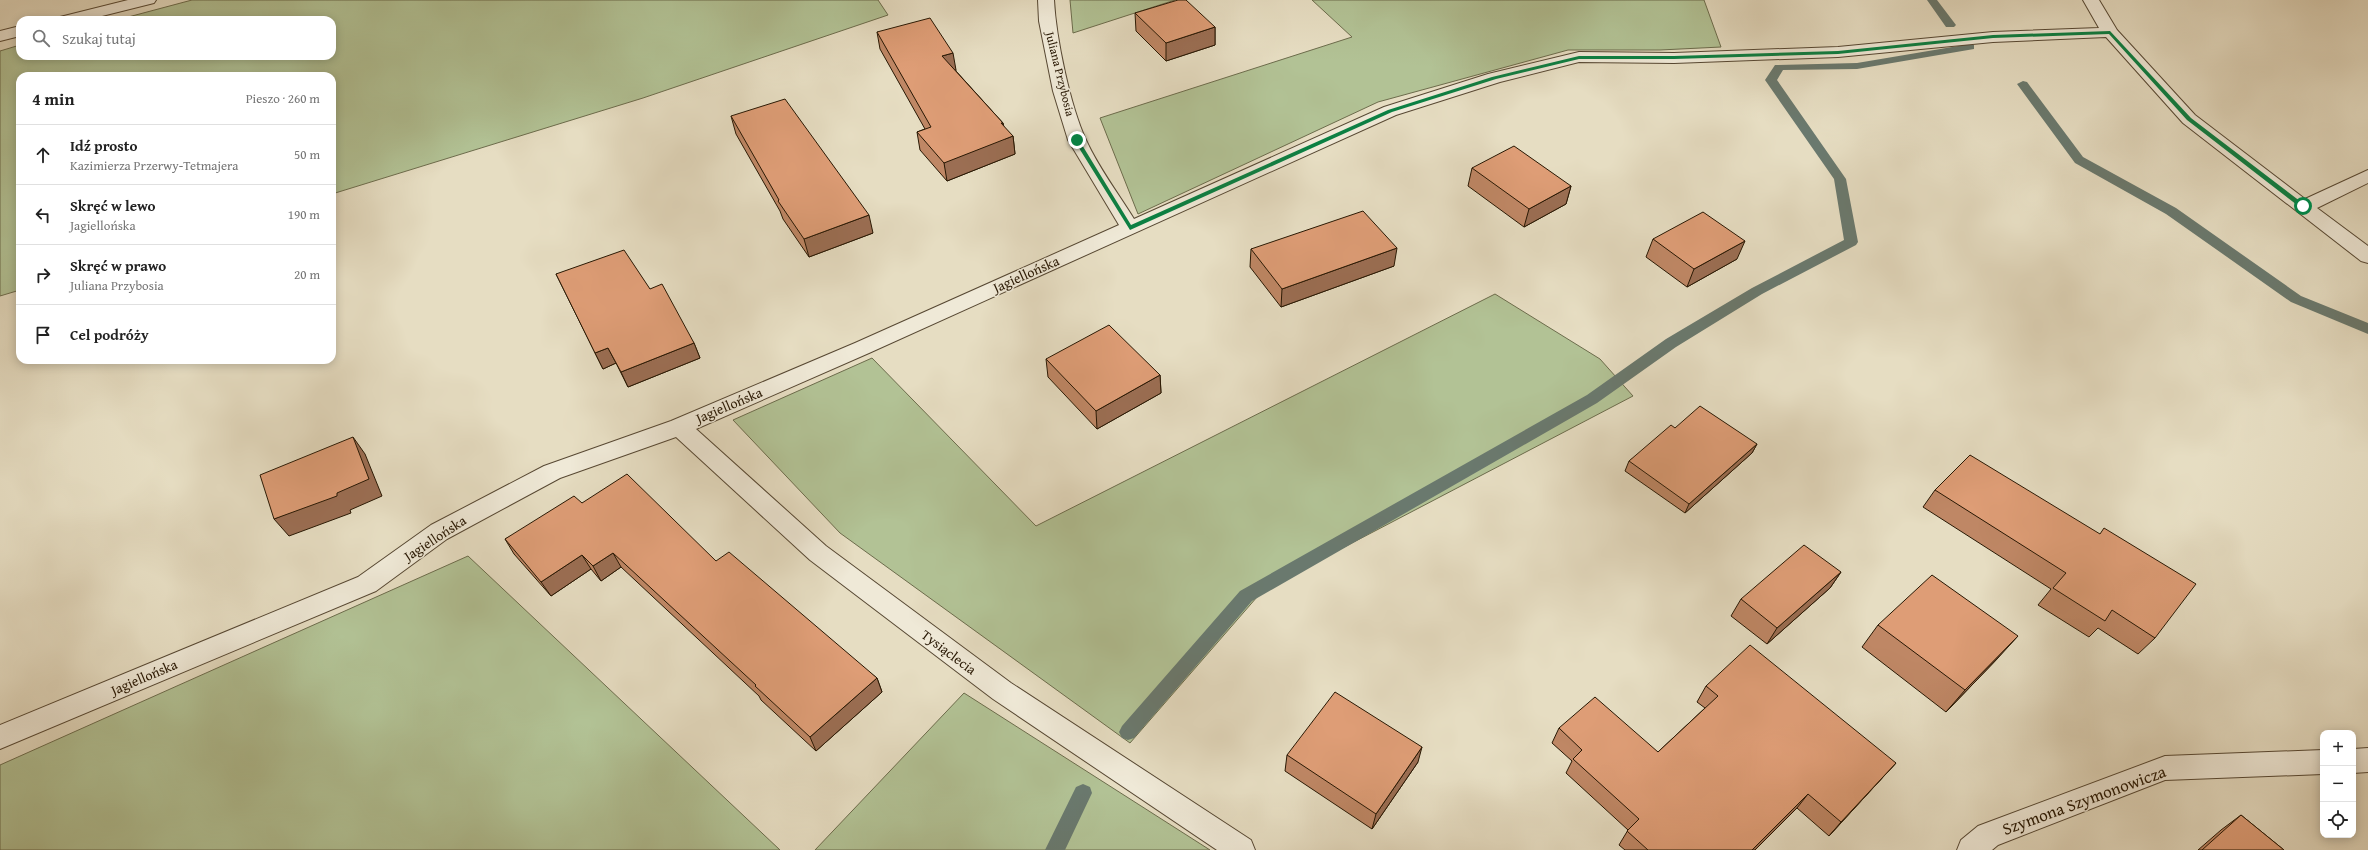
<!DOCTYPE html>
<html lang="pl">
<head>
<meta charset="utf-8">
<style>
	:root { --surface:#fff; --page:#f6f6f6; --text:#222; --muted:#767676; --line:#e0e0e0 }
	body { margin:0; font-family:"Gentium Book Plus",serif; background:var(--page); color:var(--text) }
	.controls { position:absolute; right:12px; bottom:12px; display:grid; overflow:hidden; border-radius:8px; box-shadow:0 2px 10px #0003 }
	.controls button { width:36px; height:36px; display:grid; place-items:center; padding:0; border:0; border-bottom:1px solid var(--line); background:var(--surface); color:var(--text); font:20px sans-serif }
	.stop { position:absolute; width:12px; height:12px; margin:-9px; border:3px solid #0b8043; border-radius:50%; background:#fff }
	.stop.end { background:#0b8043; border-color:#fff; box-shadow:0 1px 4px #0008 }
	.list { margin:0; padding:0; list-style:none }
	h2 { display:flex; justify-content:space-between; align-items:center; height:52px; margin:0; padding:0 16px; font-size:17px }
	h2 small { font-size:13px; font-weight:400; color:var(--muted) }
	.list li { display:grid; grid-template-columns:26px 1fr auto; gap:12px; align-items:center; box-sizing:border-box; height:60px; padding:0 16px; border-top:1px solid var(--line) }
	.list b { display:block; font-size:15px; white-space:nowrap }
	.list p { margin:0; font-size:13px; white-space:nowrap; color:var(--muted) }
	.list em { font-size:13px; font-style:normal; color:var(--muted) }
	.icon { flex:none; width:22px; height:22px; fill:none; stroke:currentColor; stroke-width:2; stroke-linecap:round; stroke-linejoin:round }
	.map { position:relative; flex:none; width:2368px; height:850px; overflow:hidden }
	.search { position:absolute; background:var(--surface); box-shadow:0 2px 10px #0003; left:16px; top:16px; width:320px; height:44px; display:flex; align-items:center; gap:10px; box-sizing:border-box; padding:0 14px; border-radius:12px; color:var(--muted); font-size:15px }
	.panel { position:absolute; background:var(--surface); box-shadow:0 2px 10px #0003; left:16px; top:72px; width:320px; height:292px; border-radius:12px }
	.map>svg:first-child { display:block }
</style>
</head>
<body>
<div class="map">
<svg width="2368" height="850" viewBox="0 0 2368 850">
	<rect width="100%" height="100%" fill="#e6ddc2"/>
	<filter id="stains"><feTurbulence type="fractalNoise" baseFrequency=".005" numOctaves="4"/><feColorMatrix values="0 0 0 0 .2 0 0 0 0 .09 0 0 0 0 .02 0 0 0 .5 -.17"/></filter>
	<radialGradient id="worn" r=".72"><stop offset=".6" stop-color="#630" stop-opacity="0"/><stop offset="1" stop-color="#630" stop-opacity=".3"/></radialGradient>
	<path fill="#b2c295" stroke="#6c6c4c" d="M 192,0 L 878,0 L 888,15 L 643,98 L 332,194 L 332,76 L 20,76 L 20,290 L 0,296 L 0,51 L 20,45 L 20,56 L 332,56 L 332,20 L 117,20 Z
		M 1070,0 L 1175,0 L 1073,33 Z
		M 1312,0 L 1704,0 L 1721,47 L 1660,50 L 1568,50 L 1378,102 L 1138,214 L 1100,118 L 1352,37 Z
		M 1495,294 L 1600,359 L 1633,396 L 1264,589 L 1130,743 L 840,533 L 733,420 L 872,358 L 1036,526 Z
		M 468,556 L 780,850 L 0,850 L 0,765 Z
		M 964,693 L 1210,850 L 815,850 Z"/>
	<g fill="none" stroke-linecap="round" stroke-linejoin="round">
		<path fill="#6a796e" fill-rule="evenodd" d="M 1927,0 L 1937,0 L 1956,25 L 1954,27 L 1946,27 Z
			M 1970,44 L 1974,45 L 1974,49 L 1857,69 L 1783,70 L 1777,80 L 1846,179 L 1858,242 L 1856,245 L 1762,294 L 1676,347 L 1597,403 L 1252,601 L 1134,738 L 1128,740 L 1122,738 L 1119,732 L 1122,726 L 1240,591 L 1587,395 L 1666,339 L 1752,288 L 1844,240 L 1834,179 L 1765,80 L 1775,65 L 1857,63 Z
			M 2023,81 L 2027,82 L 2083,157 L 2176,208 L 2301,296 L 2368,323 L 2368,334 L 2291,302 L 2166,214 L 2075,163 L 2017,84 Z
			M 1083,784 L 1090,787 L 1092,793 L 1065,850 L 1045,850 L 1076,787 Z"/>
		<g stroke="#574833" stroke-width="2">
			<path id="minor" d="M 128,0 L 156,0 L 154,3 L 86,20 L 58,20 L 60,17 Z
				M 1038,0 L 1054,0 C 1056,38 1070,105 1086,140 C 1098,167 1118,193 1134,219 L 1384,107 L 1488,74 L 1579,52 L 1674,53 L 1838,47 L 1993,32 L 2099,28 L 2083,0 L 2099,0 L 2117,30 L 2195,115 L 2305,199 L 2368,170 L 2368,183 L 2317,208 L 2368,246 L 2368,263 L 2361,261 L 2183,123 L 2106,37 L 1993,42 L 1838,57 L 1674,63 L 1579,62 L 1500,82 L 1396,115 L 869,353 L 696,429 L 826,546 L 1011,683 L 1251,840 L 1255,850 L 1217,850 L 993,699 L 810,560 L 676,437 L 560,478 L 447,539 L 376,591 L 0,749 L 0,725 L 358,577 L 431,525 L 544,466 L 671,421 L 855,343 L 1119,225 L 1068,140 L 1053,91 L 1039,21 Z
				M 20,26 L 20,36 L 0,41 L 0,31 Z
				M 2368,748 L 2368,772 L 2353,773 L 2353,749 Z
				M 2323,750 L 2323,774 L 2165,780 L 1998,845 L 1992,850 L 1957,850 L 1961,840 L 1978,826 L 2165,756 Z"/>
		</g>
		<use href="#minor" fill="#efe9d7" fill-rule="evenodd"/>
	</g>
	<path fill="#bf8765" stroke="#271703" d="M 1135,13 L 1215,27 L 1215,45 L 1166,61 L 1136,31 Z
		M 877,32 L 956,70 L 956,71 L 1003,123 L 1004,127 L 1013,136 L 1015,154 L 947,181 L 920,150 L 917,132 L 925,129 L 880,49 Z
		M 731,116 L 873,233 L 809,257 L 783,219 L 780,211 L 736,134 Z
		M 1472,168 L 1571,186 L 1566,204 L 1524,227 L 1468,186 Z
		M 1653,239 L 1737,259 L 1687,287 L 1646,257 Z
		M 1251,249 L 1394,266 L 1281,307 L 1250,267 Z
		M 556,274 L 650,289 L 694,343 L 700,358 L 628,387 L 616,363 L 603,369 Z
		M 1046,359 L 1160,375 L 1161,393 L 1097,429 L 1048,377 Z
		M 1675,428 L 1757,444 L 1752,453 L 1685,513 L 1625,471 L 1629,461 Z
		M 1970,455 L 2155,638 L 2138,654 L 2098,628 L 2089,637 L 2038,605 L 2051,589 L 1923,507 L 1935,490 Z
		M 582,503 L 716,561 L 877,678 L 882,692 L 816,751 L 761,700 L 759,696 L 621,567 L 601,581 L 591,569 L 551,596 L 514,554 L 505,539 Z
		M 1841,572 L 1830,588 L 1767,644 L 1731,616 L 1741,599 Z
		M 1878,625 L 1998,658 L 1946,712 L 1862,647 Z
		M 1706,686 L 1896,763 L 1829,836 L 1797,808 L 1755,850 L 1625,850 L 1619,845 L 1628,830 L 1566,773 L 1572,761 L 1552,743 L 1559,728 L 1658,752 L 1705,708 L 1697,702 Z
		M 1287,755 L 1418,762 L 1372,829 L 1285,771 Z
		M 2241,815 L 2284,850 L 2198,850 L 2221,830 Z"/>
	<path fill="#9b6e53" stroke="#271703" d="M 1215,27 L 1215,45 L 1166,61 L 1166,43 Z
		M 953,53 L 956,70 L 945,73 L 942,56 Z
		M 1001,123 L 1003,123 L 1005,139 L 1013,136 L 1015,154 L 947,181 L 944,163 Z
		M 1571,186 L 1566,204 L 1524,227 L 1529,209 Z
		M 869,215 L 873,233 L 809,257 L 804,239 Z
		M 1745,241 L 1737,259 L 1687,287 L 1694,269 Z
		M 1397,248 L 1394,266 L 1281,307 L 1282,289 Z
		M 694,343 L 700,358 L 628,387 L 621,372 Z
		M 608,348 L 616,363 L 603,369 L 595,353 Z
		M 1160,375 L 1161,393 L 1097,429 L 1096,411 Z
		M 353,437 L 365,454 L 382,496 L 350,510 L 351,513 L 289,536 L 274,519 L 337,493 Z
		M 1757,444 L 1752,453 L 1685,513 L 1689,504 Z
		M 613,553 L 621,567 L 601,581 L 593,566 Z
		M 582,555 L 591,569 L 551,596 L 541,582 Z
		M 1841,572 L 1830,588 L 1767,644 L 1777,628 Z
		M 2018,636 L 1998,658 L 1946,712 L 1965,690 Z
		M 877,678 L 882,692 L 816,751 L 810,737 Z
		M 1422,747 L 1418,762 L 1372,829 L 1376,814 Z
		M 1896,763 L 1883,777 L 1829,836 L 1841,822 Z
		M 1808,794 L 1797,808 L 1755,850 L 1752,850 Z"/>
	<path fill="#de9d76" stroke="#271703" d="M 1178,0 L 1186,0 L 1215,27 L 1166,43 L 1135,13 Z
		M 930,18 L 953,53 L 942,56 L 1003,123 L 1001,123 L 1013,136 L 944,163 L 917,132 L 931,127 L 877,32 Z
		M 785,99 L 869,215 L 804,239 L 778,201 L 779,200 L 731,116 Z
		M 1514,146 L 1571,186 L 1529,209 L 1472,168 Z
		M 1363,211 L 1397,248 L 1282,289 L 1251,249 Z
		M 1703,212 L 1745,241 L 1694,269 L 1653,239 Z
		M 624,250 L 650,289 L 662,284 L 694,343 L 621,372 L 608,348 L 595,353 L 556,274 Z
		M 1109,325 L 1160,375 L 1096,411 L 1046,359 Z
		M 1700,406 L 1757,444 L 1689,504 L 1629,461 L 1671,425 L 1675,428 Z
		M 353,437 L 369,479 L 337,493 L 337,496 L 274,519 L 260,475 Z
		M 1970,455 L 2100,534 L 2104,528 L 2196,584 L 2155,638 L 2112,610 L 2105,621 L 2053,588 L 2066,573 L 1935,490 Z
		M 627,474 L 716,561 L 729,552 L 877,678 L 810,737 L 755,686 L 756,685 L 613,553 L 593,566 L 582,555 L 541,582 L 505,539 L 574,496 L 582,503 Z
		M 1804,545 L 1841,572 L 1777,628 L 1741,599 Z
		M 1932,575 L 2018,636 L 1965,690 L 1878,625 Z
		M 1750,645 L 1896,763 L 1841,822 L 1808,794 L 1752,850 L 1648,850 L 1627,831 L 1639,819 L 1573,759 L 1582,750 L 1559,728 L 1595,697 L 1658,752 L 1718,696 L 1706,686 Z
		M 1335,692 L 1422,747 L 1376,814 L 1287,755 Z
		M 2241,815 L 2284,850 L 2202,850 Z"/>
	<path fill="#0b8043" d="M 2110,31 L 2191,118 L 2305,205 L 2305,208 L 2301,208 L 2187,120 L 2109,34 L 1993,38 L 1838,54 L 1674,59 L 1579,59 L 1496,79 L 1392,112 L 1130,230 L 1074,140 L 1079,140 L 1131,225 L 1388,110 L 1492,77 L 1579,56 L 1674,56 L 1838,51 L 1993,35 Z"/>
	<g text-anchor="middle" stroke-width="3" stroke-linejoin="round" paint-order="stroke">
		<g font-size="12" fill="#271703" stroke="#efe9d7">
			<text transform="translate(1060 74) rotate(76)" y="4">Juliana Przybosia</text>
		</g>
		<g font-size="14" fill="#271703" stroke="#efe9d7">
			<text transform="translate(1026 274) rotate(-24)" y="5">Jagiellońska</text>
			<text transform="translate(729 405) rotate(-23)" y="5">Jagiellońska</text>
			<text transform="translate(435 538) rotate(-33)" y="5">Jagiellońska</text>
			<text transform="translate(949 652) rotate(37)" y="5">Tysiąclecia</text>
			<text transform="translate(144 677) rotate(-23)" y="5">Jagiellońska</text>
		</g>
		<g font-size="17" fill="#271703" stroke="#efe9d7">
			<text transform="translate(2084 800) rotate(-20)" y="6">Szymona Szymonowicza</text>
		</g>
	</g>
	<rect width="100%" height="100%" filter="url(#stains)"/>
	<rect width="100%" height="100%" fill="url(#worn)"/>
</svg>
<div class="controls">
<button>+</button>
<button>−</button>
<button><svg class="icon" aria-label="locate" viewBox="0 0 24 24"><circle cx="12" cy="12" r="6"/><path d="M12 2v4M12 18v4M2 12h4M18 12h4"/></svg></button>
</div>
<div class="stop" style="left:2303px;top:206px"></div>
<div class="stop end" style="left:1077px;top:140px"></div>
<div class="search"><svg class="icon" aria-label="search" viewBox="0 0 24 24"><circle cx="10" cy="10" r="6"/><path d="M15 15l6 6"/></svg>Szukaj tutaj</div>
<section class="panel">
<h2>4 min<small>Pieszo · 260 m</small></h2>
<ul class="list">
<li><svg class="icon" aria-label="ahead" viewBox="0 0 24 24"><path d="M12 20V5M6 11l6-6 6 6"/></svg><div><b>Idź prosto</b><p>Kazimierza Przerwy-Tetmajera</p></div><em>50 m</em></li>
<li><svg class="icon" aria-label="left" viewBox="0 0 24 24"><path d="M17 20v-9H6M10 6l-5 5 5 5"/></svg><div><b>Skręć w lewo</b><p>Jagiellońska</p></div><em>190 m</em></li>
<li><svg class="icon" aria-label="right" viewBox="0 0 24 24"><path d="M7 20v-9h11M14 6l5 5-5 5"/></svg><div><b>Skręć w prawo</b><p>Juliana Przybosia</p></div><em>20 m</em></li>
<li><svg class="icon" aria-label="arrive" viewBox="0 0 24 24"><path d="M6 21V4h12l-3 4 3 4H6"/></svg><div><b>Cel podróży</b></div></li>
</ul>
</section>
</div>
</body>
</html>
